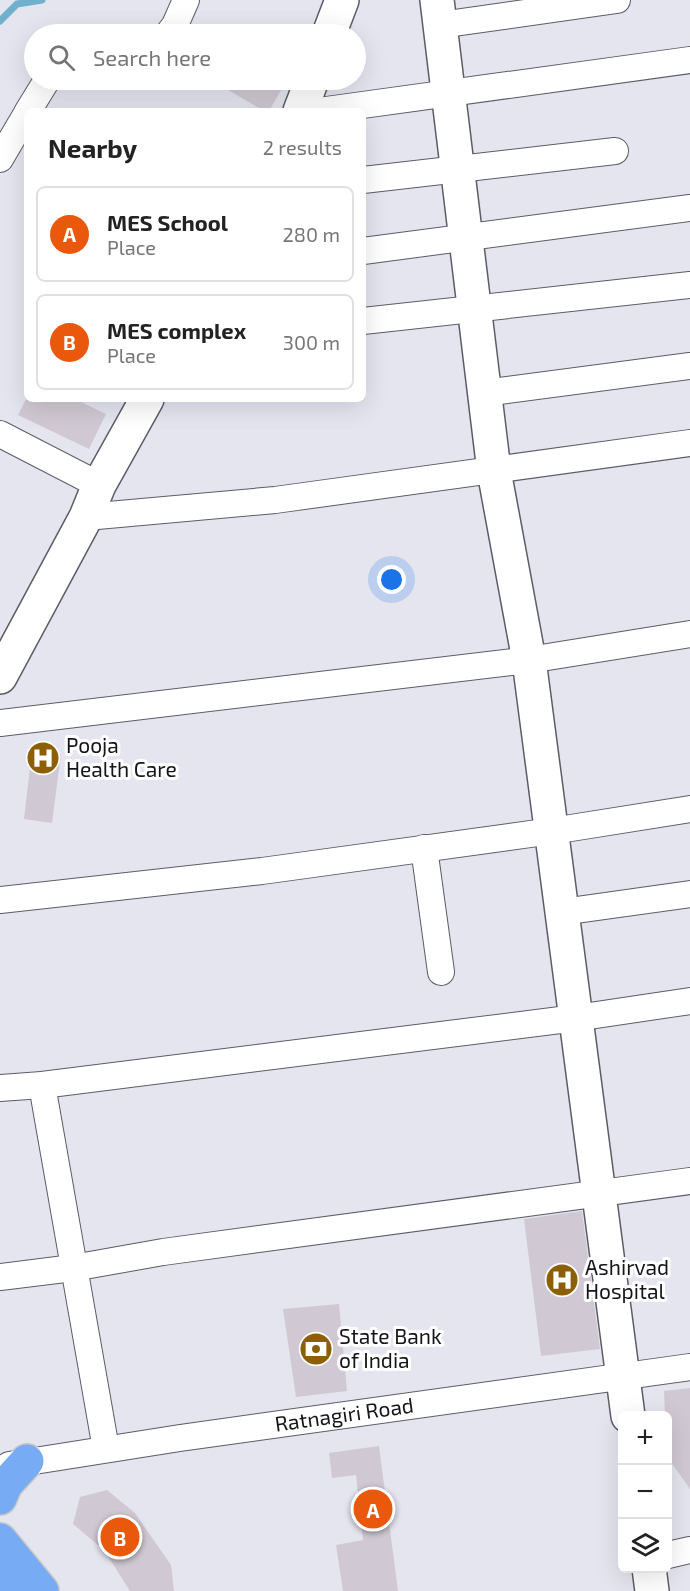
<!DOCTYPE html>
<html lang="en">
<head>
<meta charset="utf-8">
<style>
	:root { --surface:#fff; --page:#f6f6f6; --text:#222; --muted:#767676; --line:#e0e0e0; --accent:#ea580c }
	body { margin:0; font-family:"Exo 2",sans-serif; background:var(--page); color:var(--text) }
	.controls { position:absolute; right:18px; bottom:18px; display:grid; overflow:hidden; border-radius:9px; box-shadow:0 6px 24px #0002 }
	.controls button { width:54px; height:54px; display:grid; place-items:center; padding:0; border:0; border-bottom:2px solid var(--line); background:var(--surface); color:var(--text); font:30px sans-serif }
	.you { position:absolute; left:392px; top:580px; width:21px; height:21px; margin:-15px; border:4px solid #fff; border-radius:50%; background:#1a73e8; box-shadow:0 0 0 9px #1a73e833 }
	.badge { display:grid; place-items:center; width:39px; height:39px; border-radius:50%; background:var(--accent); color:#fff; font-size:20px; font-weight:700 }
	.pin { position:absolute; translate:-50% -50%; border:3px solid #fff; box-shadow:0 2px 6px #0006 }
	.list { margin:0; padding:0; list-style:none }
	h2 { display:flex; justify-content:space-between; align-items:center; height:78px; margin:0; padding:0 24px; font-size:26px }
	h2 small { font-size:20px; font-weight:400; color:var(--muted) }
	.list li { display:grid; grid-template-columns:39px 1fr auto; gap:18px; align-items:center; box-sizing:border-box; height:96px; margin:0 12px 12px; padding:0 12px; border:2px solid var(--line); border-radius:9px }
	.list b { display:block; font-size:22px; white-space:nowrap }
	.list p { margin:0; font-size:20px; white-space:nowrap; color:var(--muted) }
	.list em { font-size:20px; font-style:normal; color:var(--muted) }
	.icon { flex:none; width:33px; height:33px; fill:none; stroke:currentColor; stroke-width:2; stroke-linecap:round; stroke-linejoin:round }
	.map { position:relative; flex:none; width:690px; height:1591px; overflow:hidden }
	.search { position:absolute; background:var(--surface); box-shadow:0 6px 24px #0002; left:24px; top:24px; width:342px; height:66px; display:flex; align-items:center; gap:15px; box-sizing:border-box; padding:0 21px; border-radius:33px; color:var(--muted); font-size:22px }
	.panel { position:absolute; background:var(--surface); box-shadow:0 6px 24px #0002; left:24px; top:108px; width:342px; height:294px; border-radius:9px }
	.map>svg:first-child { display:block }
</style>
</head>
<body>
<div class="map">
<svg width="690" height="1591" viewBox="0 0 690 1591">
	<rect width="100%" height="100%" fill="#e5e5f0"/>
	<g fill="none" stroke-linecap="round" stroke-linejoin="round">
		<path stroke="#6fb1cc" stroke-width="7" d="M 0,21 L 17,4 L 42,0"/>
	</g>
	<path fill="#d0c9d3" d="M 211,80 L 287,80 L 269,111 L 264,111 Z
		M 26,399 L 75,399 L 106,414 L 89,449 L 18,415 Z
		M 32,750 L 61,754 L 52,823 L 24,819 Z
		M 582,1211 L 600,1349 L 541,1356 L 524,1219 Z
		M 339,1304 L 347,1391 L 296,1397 L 283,1309 Z
		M 690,1388 L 690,1489 L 668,1458 L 668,1416 L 665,1416 L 664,1391 Z
		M 379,1446 L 398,1591 L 343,1591 L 336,1545 L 363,1540 L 356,1475 L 332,1478 L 329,1453 Z
		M 107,1490 L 135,1513 L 171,1565 L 174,1591 L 130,1591 L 104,1550 L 73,1524 L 80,1497 Z"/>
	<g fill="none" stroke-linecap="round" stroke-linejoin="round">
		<g stroke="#5c5c66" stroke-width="28">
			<g id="street">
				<path d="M 440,25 L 617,0"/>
				<path d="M 168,34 L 175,25 L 186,0"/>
				<path d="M 28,111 L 47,80"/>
				<path d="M 319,111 L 690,60"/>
				<path d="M 0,159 L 27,113"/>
				<path d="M 363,180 L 615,151"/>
				<path d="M 363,251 L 690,208"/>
				<path d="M 363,321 L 690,285"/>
				<path d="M 484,393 L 690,366"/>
				<path d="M 0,434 L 99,485"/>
				<path d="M 86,517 L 275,500 L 690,443"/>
				<path d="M 0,723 L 529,660 L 690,634"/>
				<path d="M 424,848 L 441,972"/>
				<path d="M 0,900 L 262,871 L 552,831 L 690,809"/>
				<path d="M 562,912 L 690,894"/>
				<path d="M 42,1085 L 106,1449"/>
				<path d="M 0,1088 L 42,1085 L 576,1018 L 690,1001"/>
				<path d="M 0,1277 L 73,1268 L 163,1252 L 690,1181"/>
				<path id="s1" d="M 9,1465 L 180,1438 L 690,1367"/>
				<path d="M 668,1555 L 690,1550"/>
			</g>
		</g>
		<g stroke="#5c5c66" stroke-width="36">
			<path id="secondary" d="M 437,0 L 494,471 L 529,660 L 628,1416
				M 329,34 L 342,0
				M 300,111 L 312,80
				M 0,677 L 86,517 L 99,485 L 147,399
				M 649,1568 L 652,1591"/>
		</g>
		<g stroke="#c7c7c8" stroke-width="36">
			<path id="highway" d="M 0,1498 L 6,1484 L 27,1461
				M 0,1540 L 42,1591
				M 0,1581 L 8,1591"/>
		</g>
		<use href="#street" stroke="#fff" stroke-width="26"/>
		<use href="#secondary" stroke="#fff" stroke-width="33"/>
		<use href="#highway" stroke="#77abf3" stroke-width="33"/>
	</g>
	<defs>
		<g id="hospital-disc" transform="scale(1.725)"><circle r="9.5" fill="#8c5f04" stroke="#fff"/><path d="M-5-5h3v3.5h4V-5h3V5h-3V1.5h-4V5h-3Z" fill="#fff"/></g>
		<g id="bank-disc" transform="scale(1.725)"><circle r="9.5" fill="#8c5f04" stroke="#fff"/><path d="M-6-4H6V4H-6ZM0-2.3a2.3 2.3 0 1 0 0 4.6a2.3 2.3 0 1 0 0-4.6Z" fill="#fff"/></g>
	</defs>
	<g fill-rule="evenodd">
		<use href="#hospital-disc" x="43" y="758"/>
		<use href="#hospital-disc" x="562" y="1280"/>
		<use href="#bank-disc" x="316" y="1349"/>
	</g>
	<g text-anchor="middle" stroke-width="6" stroke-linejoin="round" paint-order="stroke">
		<g font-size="21" fill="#151519" stroke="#fff" text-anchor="start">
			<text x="66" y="753">Pooja<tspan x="66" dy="24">Health Care</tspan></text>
			<text x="585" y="1275">Ashirvad<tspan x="585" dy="24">Hospital</tspan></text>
			<text x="339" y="1344">State Bank<tspan x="339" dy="24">of India</tspan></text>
		</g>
		<g font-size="21" fill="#151519" stroke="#fff">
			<text dy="7" stroke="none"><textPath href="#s1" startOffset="339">Ratnagiri Road</textPath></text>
		</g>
	</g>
</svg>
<div class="controls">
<button>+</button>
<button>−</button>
<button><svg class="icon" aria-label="layers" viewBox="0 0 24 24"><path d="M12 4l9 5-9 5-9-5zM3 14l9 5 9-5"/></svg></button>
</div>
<div class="you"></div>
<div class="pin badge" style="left:373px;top:1509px">A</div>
<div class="pin badge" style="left:120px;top:1537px">B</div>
<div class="search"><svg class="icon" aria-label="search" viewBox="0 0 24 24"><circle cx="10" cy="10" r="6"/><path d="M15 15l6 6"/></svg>Search here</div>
<section class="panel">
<h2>Nearby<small>2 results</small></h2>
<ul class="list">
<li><span class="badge">A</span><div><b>MES School</b><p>Place</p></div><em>280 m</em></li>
<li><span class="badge">B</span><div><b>MES complex</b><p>Place</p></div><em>300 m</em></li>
</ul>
</section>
</div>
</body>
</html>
